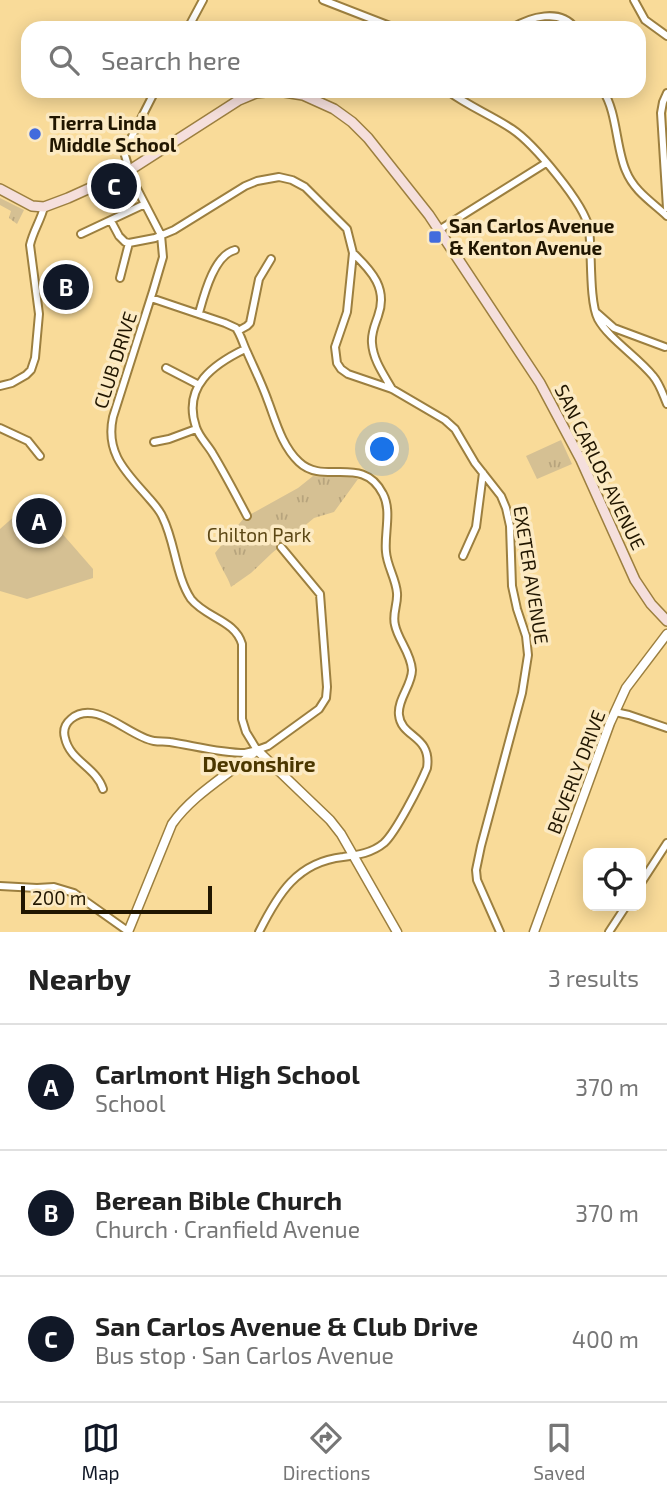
<!DOCTYPE html>
<html lang="en">
<head>
<meta charset="utf-8">
<style>
	:root { --surface:#fff; --page:#f2f2f2; --text:#222; --muted:#767676; --line:#e0e0e0; --accent:#111827 }
	body { margin:0; font-family:"Exo 2",sans-serif; background:var(--page); color:var(--text) }
	.controls { position:absolute; right:21px; bottom:21px; display:grid; overflow:hidden; border-radius:14px; box-shadow:0 4px 18px #0003 }
	.controls button { width:63px; height:63px; display:grid; place-items:center; padding:0; border:0; border-bottom:2px solid var(--line); background:var(--surface); color:var(--text); font:35px sans-serif }
	.scale { position:absolute; left:21px; bottom:18px; width:191px; box-sizing:border-box; padding-left:7px; border:4px solid #211600; border-top:0; font-size:19px; line-height:24px; white-space:nowrap; color:#211600; -webkit-text-stroke:5px #fceac3; paint-order:stroke }
	.you { position:absolute; left:383px; top:450px; width:24px; height:24px; margin:-18px; border:5px solid #fff; border-radius:50%; background:#1a73e8; box-shadow:0 0 0 10px #1a73e833 }
	.badge { display:grid; place-items:center; width:46px; height:46px; border-radius:50%; background:var(--accent); color:#fff; font-size:23px; font-weight:700 }
	.pin { position:absolute; translate:-50% -50%; border:4px solid #fff; box-shadow:0 2px 7px #0006 }
	.list { margin:0; padding:0; list-style:none }
	h2 { display:flex; justify-content:space-between; align-items:center; height:91px; margin:0; padding:0 28px; font-size:30px }
	h2 small { font-size:23px; font-weight:400; color:var(--muted) }
	.list li { display:grid; grid-template-columns:46px 1fr auto; gap:21px; align-items:center; box-sizing:border-box; height:126px; padding:0 28px; border-top:2px solid var(--line) }
	.list b { display:block; font-size:26px; white-space:nowrap }
	.list p { margin:0; font-size:23px; white-space:nowrap; color:var(--muted) }
	.list em { font-size:23px; font-style:normal; color:var(--muted) }
	.icon { flex:none; width:38px; height:38px; fill:none; stroke:currentColor; stroke-width:2; stroke-linecap:round; stroke-linejoin:round }
	.map { position:relative; flex:none; width:667px; height:932px; overflow:hidden }
	.search { position:absolute; background:var(--surface); box-shadow:0 4px 18px #0003; left:21px; right:21px; top:21px; height:77px; display:flex; align-items:center; gap:18px; box-sizing:border-box; padding:0 24px; border-radius:21px; color:var(--muted); font-size:26px }
	.sheet { height:469px; background:var(--surface) }
	nav { display:flex; justify-content:space-around; align-items:center; box-sizing:border-box; height:98px; border-top:2px solid var(--line); background:var(--surface); font-size:19px; color:var(--muted) }
	nav a { display:grid; justify-items:center; gap:4px }
	nav .on { color:var(--accent) }
	.map>svg:first-child { display:block }
</style>
</head>
<body>
<div class="map">
<svg width="667" height="932" viewBox="0 0 667 932">
	<defs>
		<pattern id="grass-tufts" width="24" height="20" patternUnits="userSpaceOnUse" patternTransform="scale(1.75)"><rect width="24" height="20" fill="#d5c093"/><path d="M3 7l-1-3M5 7V3M7 7l1-3M15 17l-1-3M17 17v-4M19 17l1-3" fill="none" stroke="#b7a47d"/></pattern>
	</defs>
	<rect width="100%" height="100%" fill="#f9db99"/>
	<path fill="url(#grass-tufts)" d="M 0,198 L 24,210 L 17,224 L 9,218 L 11,211 L 0,205 Z
		M 561,440 L 572,464 L 537,479 L 526,456 Z
		M 313,476 C 329,478 343,474 358,479 L 334,512 L 314,518 L 272,553 L 251,573 L 231,587 C 227,575 219,565 215,553 L 244,518 L 298,488 Z"/>
	<path fill="#d5c093" d="M 33,500 L 93,569 L 93,578 L 27,599 L 0,591 L 0,529 Z"/>
	<g fill="none" stroke-linecap="round" stroke-linejoin="round">
		<g stroke="#9c7f3f" stroke-width="10">
			<path id="minor" d="M 323,0 L 395,28
				M 634,0 L 645,20 L 667,36
				M 425,27 L 429,28
				M 188,28 L 203,0
				M 512,28 C 530,17 560,8 575,28
				M 155,91 L 124,152 L 132,179 L 161,235 L 163,257 L 153,291 L 113,417 C 105,453 126,472 147,496 C 153,503 160,510 163,518 C 175,542 176,577 191,599 C 206,618 235,620 242,644 L 242,719 L 246,732 L 257,750
				M 448,91 C 468,106 491,115 512,129 C 533,143 585,204 589,229 C 592,251 589,302 598,319 C 609,339 638,357 653,376 C 660,384 663,395 667,404
				M 603,91 C 617,111 616,149 626,171 C 634,191 652,202 667,216
				M 667,93 L 663,102 L 661,113 L 667,208
				M 111,221 L 119,236 L 125,242 L 129,243 L 155,238 L 174,230 L 245,186 L 257,181 L 279,177 L 292,180 L 305,187 L 347,229 L 353,253 L 347,312 L 335,347 L 337,363 L 341,369 L 348,374 L 392,389 L 445,420 L 455,429 L 475,463 L 501,496 L 506,508 L 510,526 L 512,586 L 517,609 L 526,636 L 528,655 L 522,693 L 481,846 L 476,870 L 477,880 L 500,932
				M 439,230 L 546,163
				M 81,234 L 145,204
				M 353,253 C 372,271 388,289 378,316 C 375,325 371,333 372,343 C 373,360 384,375 392,389
				M 120,278 L 129,243
				M 151,298 L 225,323 L 236,328 C 241,335 243,344 247,352 C 254,368 262,384 268,401 C 276,422 282,446 299,462 C 324,486 363,454 383,494 C 392,511 384,534 386,552 C 387,566 396,579 397,593 C 398,604 392,614 395,625 C 398,640 411,653 412,670 C 412,685 397,700 399,715 C 401,738 432,735 427,768 C 420,785 396,832 384,843 C 372,853 358,855 343,857 C 297,862 278,894 259,932
				M 199,313 C 204,295 214,255 235,250
				M 597,313 L 614,328 L 665,347
				M 238,331 L 247,326 L 250,323 L 259,279 L 271,259
				M 245,349 C 214,364 182,386 196,427 C 199,437 208,445 213,454 C 225,474 236,495 247,516
				M 166,368 L 199,385
				M 0,386 L 12,383 L 26,375 L 31,370 L 35,358 L 39,314 L 30,245 C 33,231 41,220 44,207
				M 0,428 L 28,441 L 40,456
				M 154,442 L 169,439 L 196,429
				M 463,556 L 476,527 L 483,473
				M 615,712 L 629,715 L 667,728
				M 103,789 C 96,767 70,761 65,738 C 63,731 65,724 71,719 C 96,698 129,737 154,741 C 160,742 165,741 170,742 C 195,746 220,753 245,753 L 257,750 L 268,746 L 319,709 L 326,698 L 327,687 L 320,594 L 281,547
				M 641,883 L 667,843
				M 0,886 L 37,888 L 54,887 L 74,893 L 129,932
				M 609,932 L 626,906"/>
		</g>
		<g stroke="#9c7f3f" stroke-width="11">
			<path id="tertiary" d="M 128,932 L 172,824 C 194,793 229,775 257,750 L 330,820 L 341,834 L 397,932
				M 534,932 L 610,723 L 626,688 L 667,634"/>
		</g>
		<g stroke="#9c7f3f" stroke-width="12">
			<path id="secondary" d="M 278,91 L 303,95 L 334,109 L 352,122 L 368,138 L 429,215 L 540,383 L 581,460 L 635,580 L 651,604 L 667,621
				M 0,189 L 32,206 L 44,207 L 68,198 L 130,170 L 239,100 L 256,93 L 274,91"/>
		</g>
		<use href="#minor" stroke="#fff" stroke-width="6"/>
		<use href="#tertiary" stroke="#fff" stroke-width="8"/>
		<use href="#secondary" stroke="#f5dfdc" stroke-width="9"/>
	</g>
	<g fill="#426bdd" stroke="#fceac3" stroke-width="2.5">
		<circle cx="35" cy="134" r="7"/>
		<rect x="428" y="230" width="14" height="14" rx="3.5"/>
	</g>
	<g text-anchor="middle" stroke-width="7" stroke-linejoin="round" paint-order="stroke">
		<g font-size="19" font-weight="bold" fill="#211600" stroke="#fceac3" text-anchor="start">
			<text x="49" y="130">Tierra Linda<tspan x="49" dy="22">Middle School</tspan></text>
			<text x="449" y="233">San Carlos Avenue<tspan x="449" dy="22">&amp; Kenton Avenue</tspan></text>
		</g>
		<g font-size="19" fill="#211600" stroke="#fceac3">
			<text transform="translate(115 360) rotate(-72)" y="7">CLUB DRIVE</text>
			<text transform="translate(600 467) rotate(64)" y="7">SAN CARLOS AVENUE</text>
			<text transform="translate(531 575) rotate(81)" y="7">EXETER AVENUE</text>
			<text transform="translate(576 772) rotate(-69)" y="7">BEVERLY DRIVE</text>
		</g>
		<g font-size="19" fill="#5c4715" stroke="#fceac3">
			<text x="259" y="542">Chilton Park</text>
		</g>
		<g font-size="21" font-weight="bold" fill="#4b3700" stroke="#fceac3">
			<text x="259" y="772">Devonshire</text>
		</g>
	</g>
</svg>
<div class="controls">
<button><svg class="icon" aria-label="locate" viewBox="0 0 24 24"><circle cx="12" cy="12" r="6"/><path d="M12 2v4M12 18v4M2 12h4M18 12h4"/></svg></button>
</div>
<div class="scale">200 m</div>
<div class="you"></div>
<div class="pin badge" style="left:39px;top:521px">A</div>
<div class="pin badge" style="left:66px;top:287px">B</div>
<div class="pin badge" style="left:114px;top:186px">C</div>
<div class="search"><svg class="icon" aria-label="search" viewBox="0 0 24 24"><circle cx="10" cy="10" r="6"/><path d="M15 15l6 6"/></svg>Search here</div>
</div>
<section class="sheet">
<h2>Nearby<small>3 results</small></h2>
<ul class="list">
<li><span class="badge">A</span><div><b>Carlmont High School</b><p>School</p></div><em>370 m</em></li>
<li><span class="badge">B</span><div><b>Berean Bible Church</b><p>Church · Cranfield Avenue</p></div><em>370 m</em></li>
<li><span class="badge">C</span><div><b>San Carlos Avenue &amp; Club Drive</b><p>Bus stop · San Carlos Avenue</p></div><em>400 m</em></li>
</ul>
</section>
<nav>
<a class="on"><svg class="icon" aria-label="map" viewBox="0 0 24 24"><path d="M3 6l6-2 6 2 6-2v14l-6 2-6-2-6 2zM9 4v14M15 6v14"/></svg>Map</a>
<a><svg class="icon" aria-label="directions" viewBox="0 0 24 24"><path d="M12 3l9 9-9 9-9-9zM9 14v-3h6M13 9l2 2-2 2"/></svg>Directions</a>
<a><svg class="icon" aria-label="saved" viewBox="0 0 24 24"><path d="M7 4h10v16l-5-4-5 4z"/></svg>Saved</a>
</nav>
</body>
</html>
